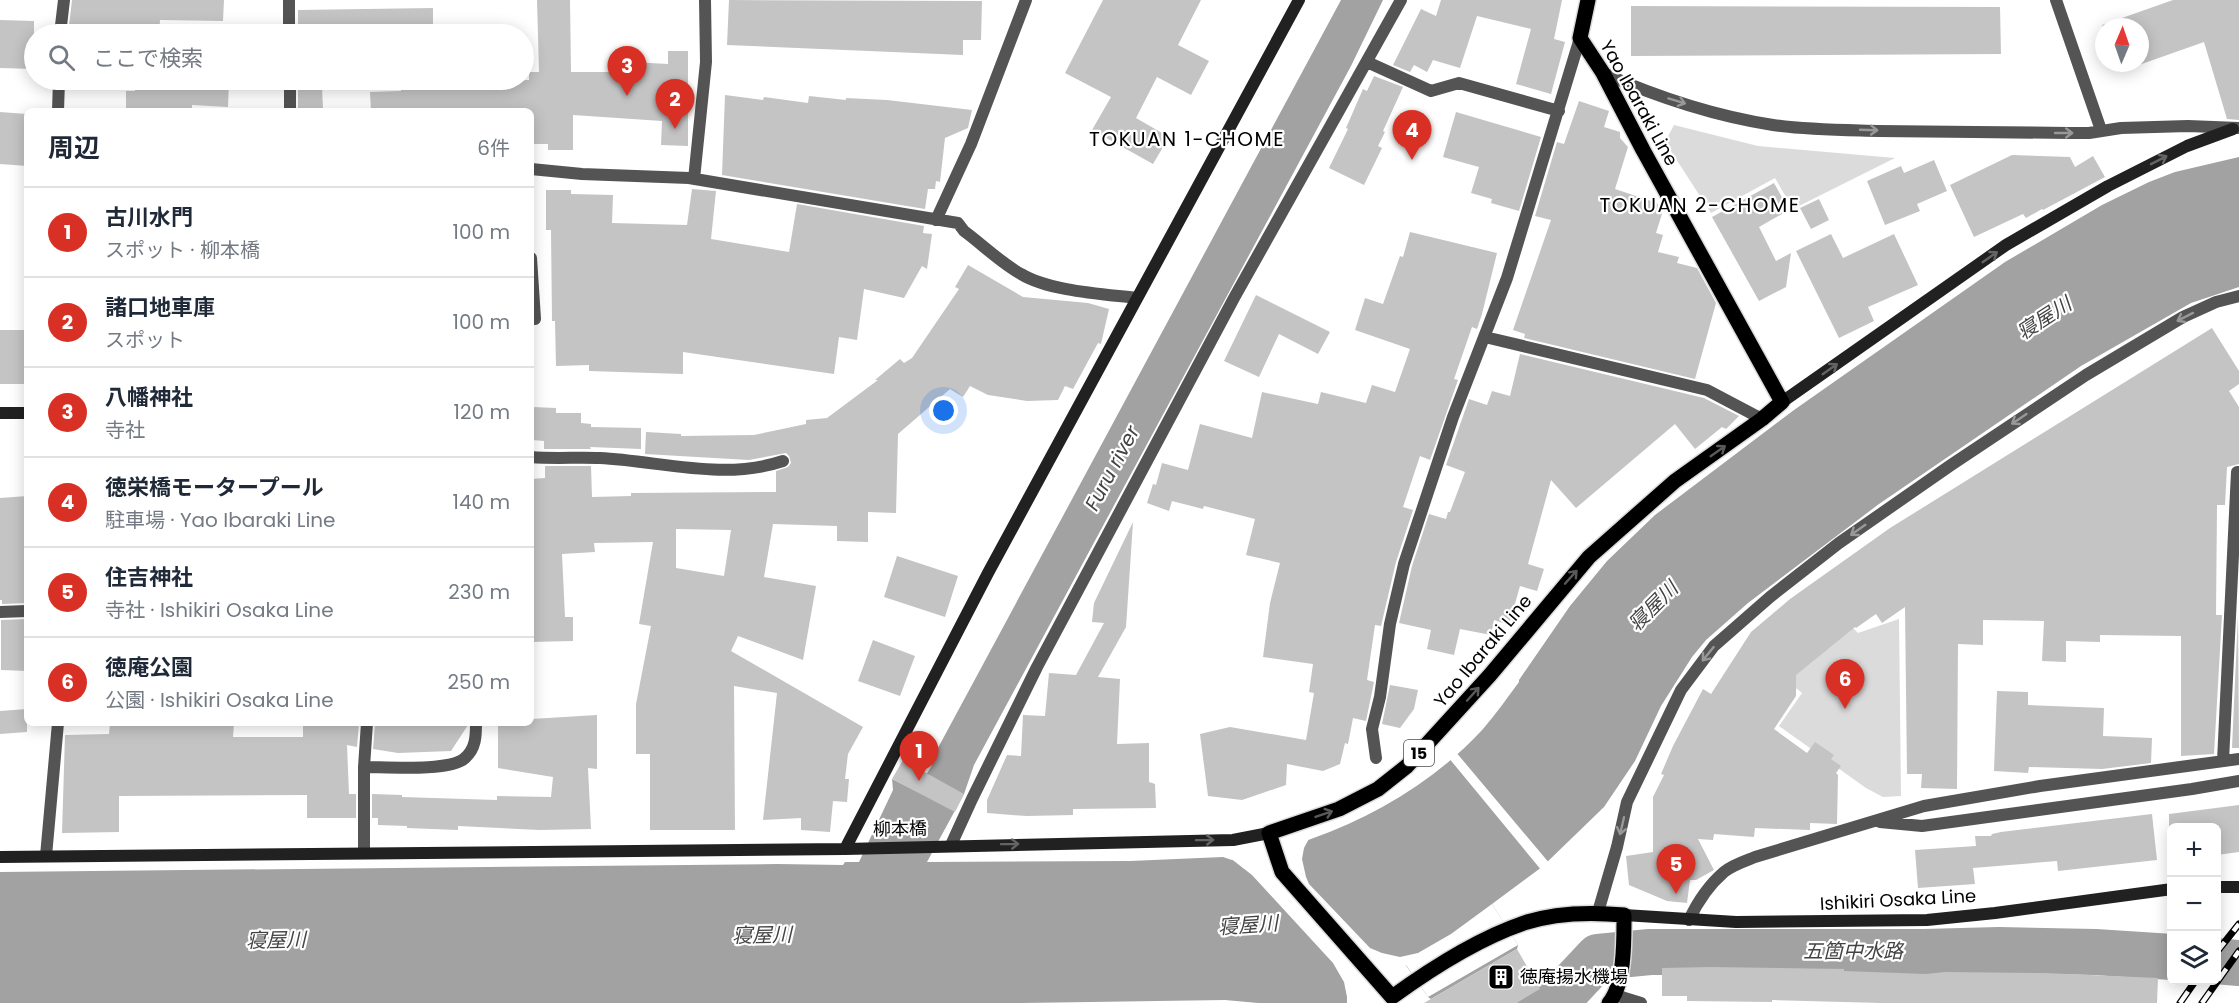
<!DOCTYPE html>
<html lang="ja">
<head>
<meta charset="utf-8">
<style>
	:root { --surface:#fff; --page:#f6f6f7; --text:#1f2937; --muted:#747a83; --line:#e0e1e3; --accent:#d93025 }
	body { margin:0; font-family:Poppins,"Noto Sans JP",sans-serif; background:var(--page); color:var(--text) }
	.controls { position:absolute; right:18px; bottom:18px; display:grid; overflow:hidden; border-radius:9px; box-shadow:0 3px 15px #0003 }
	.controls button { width:54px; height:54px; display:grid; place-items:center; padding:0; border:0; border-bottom:2px solid var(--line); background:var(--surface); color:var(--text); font:30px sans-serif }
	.compass { position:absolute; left:2095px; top:18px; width:54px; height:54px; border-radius:50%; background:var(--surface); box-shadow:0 3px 15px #0003; rotate:2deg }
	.you { position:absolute; left:944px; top:411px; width:21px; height:21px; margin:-15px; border:4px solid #fff; border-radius:50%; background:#1a73e8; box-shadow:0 0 0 9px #1a73e833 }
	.badge { display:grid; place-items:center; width:39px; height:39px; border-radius:50%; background:var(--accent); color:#fff; font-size:20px; font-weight:700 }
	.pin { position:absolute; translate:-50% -50px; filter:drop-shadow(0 2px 3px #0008) }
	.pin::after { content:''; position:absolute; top:32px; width:21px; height:18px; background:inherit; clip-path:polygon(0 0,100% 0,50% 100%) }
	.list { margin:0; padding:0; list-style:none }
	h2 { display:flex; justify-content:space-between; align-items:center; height:78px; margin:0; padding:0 24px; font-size:26px }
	h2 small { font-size:20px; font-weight:400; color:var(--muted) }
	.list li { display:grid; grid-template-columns:39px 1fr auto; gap:18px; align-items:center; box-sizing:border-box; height:90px; padding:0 24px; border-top:2px solid var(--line) }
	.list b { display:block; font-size:22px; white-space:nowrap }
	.list p { margin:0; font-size:20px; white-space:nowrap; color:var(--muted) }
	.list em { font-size:20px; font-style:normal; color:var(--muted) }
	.icon { flex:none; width:33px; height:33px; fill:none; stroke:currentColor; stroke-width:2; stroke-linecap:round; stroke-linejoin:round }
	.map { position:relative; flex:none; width:2239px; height:1003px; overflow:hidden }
	.search { position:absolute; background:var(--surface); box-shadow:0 3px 15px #0003; left:24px; top:24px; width:510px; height:66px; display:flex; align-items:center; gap:15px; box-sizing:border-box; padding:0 21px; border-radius:33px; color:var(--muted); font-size:22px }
	.panel { position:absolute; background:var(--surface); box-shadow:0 3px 15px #0003; left:24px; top:108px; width:510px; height:618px; border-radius:9px }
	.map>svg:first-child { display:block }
</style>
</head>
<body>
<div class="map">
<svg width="2239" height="1003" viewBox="0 0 2239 1003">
	<rect width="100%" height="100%" fill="#fff"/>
	<path fill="#dbdbdb" d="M 1674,125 L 1758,146 L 1895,158 L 1793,209 L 1775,178 L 1711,213 L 1665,142 Z
		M 1842,617 L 1858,633 L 1899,619 L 1901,796 L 1883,797 L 1866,788 L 1779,726 L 1802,693 L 1775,671 Z"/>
	<path fill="#a2a2a2" d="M 1341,0 L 1383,0 L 1351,66 L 974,765 L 964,794 L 927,862 L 1130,861 L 1223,857 L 1232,860 C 1258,853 1286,848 1311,839 C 1376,816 1436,780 1483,729 C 1496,714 1507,698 1519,682 L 1519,680 L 1570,606 L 1607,561 L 1655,515 L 1794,410 L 2005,262 L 2102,205 L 2149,182 L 2175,172 L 2239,157 L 2239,287 L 2191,303 L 2081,366 L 1879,504 L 1748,603 L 1706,640 L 1692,657 L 1661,706 L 1635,761 L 1604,807 L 1542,867 L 1492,904 L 1518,945 L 1517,949 L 1431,999 L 1428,997 L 1400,957 L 1347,992 L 1347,1003 L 1258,1003 L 1225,1000 L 1023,1003 L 0,1003 L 0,872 L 777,864 L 843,865 L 845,862 L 859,862 L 893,790 L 892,779 L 916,791 L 934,762 L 932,759 Z
		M 1606,944 C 1605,972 1603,982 1584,1003 L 1516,1003 L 1556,978 L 1586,952 Z"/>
	<path fill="#fff" d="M 1455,751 L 1550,864 L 1544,869 L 1542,871 L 1448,757 Z
		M 1311,835 L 1304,848 L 1302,859 L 1306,877 L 1309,884 L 1370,948 L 1382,953 L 1400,957 L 1418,953 L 1451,934 L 1492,904 L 1518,945 L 1428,997 L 1406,965 L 1403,966 L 1400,961 L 1350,994 L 1347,997 L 1344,982 L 1333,963 L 1252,875 L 1225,854 L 1232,857 Z"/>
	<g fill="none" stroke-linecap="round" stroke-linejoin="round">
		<path stroke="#a2a2a2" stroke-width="46" d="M 2216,961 L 2239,963
			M 1555,1003 L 1598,957 L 1650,952 L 1924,952 L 1999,950 L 2095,952 L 2172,957"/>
	</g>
	<path fill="#c4c4c4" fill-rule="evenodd" d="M 72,0 L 224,0 L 223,21 L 160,20 L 159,34 L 68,34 Z
		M 537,0 L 570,0 L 571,72 L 613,72 L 613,61 L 668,64 L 668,51 L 688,51 L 688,146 L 661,145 L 662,121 L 573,115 L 573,150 L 548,150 L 548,144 L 531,144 L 531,111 L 371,111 L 370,92 L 401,91 L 401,86 L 469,80 L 529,80 L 529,72 L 539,72 Z
		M 729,0 L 982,1 L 981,40 L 963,40 L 963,55 L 727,45 Z
		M 1103,0 L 1201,0 L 1178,45 L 1209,61 L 1191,95 L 1157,77 L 1136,118 L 1169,137 L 1153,164 L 1092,130 L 1111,97 L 1065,73 Z
		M 1441,0 L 1562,0 L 1554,39 L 1565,42 L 1551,94 L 1516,84 L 1531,29 L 1477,16 L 1460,68 L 1433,60 L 1427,72 L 1414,65 L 1410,72 L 1393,65 L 1421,9 L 1436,16 Z
		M 2173,0 L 2239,0 L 2239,120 L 2227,119 L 2204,42 L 2119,72 L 2116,63 L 2140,63 L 2140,27 L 2104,27 L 2104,30 L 2102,25 Z
		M 1631,6 L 2000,7 L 2001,54 L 1631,56 Z
		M 433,8 L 433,34 L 298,34 L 298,10 Z
		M 0,20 L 34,21 L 34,69 L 0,68 Z
		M 1374,76 L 1403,87 L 1383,131 L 1385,132 L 1378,146 L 1382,148 L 1364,185 L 1329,168 L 1348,129 L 1346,128 L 1363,89 L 1367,91 Z
		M 136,80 L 229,80 L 228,107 L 192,105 L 192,110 L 126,111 L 126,91 L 135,91 Z
		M 322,88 L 323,108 L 298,110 L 298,89 Z
		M 725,95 L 763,100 L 764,97 L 808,103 L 809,96 L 846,100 L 846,98 L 887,100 L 972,110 L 968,128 L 945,138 L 940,182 L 936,181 L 935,189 L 928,189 L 925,209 L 722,175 Z
		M 1579,101 L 1609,111 L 1604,127 L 1620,132 L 1620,138 L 1628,147 L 1615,189 L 1657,203 L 1662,214 L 1656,233 L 1663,235 L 1658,252 L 1679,257 L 1677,263 L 1697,268 L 1716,303 L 1695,379 L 1524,338 L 1525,334 L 1513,330 L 1551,220 L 1535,216 L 1557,142 L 1564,144 Z
		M 0,112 L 27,114 L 27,166 L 0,164 Z
		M 1456,112 L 1541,137 L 1519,211 L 1491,203 L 1492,199 L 1471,193 L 1479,167 L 1443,157 Z
		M 2012,155 L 2070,157 L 2075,167 L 2093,156 L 2105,177 L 2043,210 L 2042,209 L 2026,218 L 2023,214 L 1974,237 L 1950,185 Z
		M 1934,160 L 1947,191 L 1917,204 L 1920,211 L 1885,225 L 1867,181 L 1901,166 L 1904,173 Z
		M 1774,183 L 1789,210 L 1759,227 L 1776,261 L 1791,253 L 1786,287 L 1759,301 L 1712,217 Z
		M 692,189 L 716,191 L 711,239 L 789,252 L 797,204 L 924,226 L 923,233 L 932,234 L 927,269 L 922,266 L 904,298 L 864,289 L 857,340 L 839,337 L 834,374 L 683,352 L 683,374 L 589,371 L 589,365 L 556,366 L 555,321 L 552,321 L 551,230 L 546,230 L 546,190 L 571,190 L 571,194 L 613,195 L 612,223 L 687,225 Z
		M 1819,199 L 1829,220 L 1811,229 L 1800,208 Z
		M 1410,232 L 1497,253 L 1482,314 L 1477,329 L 1472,327 L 1454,379 L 1458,380 L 1430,460 L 1420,456 L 1403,507 L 1413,510 L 1396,562 L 1381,626 L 1375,625 L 1367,680 L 1374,682 L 1366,721 L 1353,718 L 1348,744 L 1345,743 L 1340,764 L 1323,771 L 1287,764 L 1286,785 L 1242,800 L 1208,796 L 1200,734 L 1230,727 L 1306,740 L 1314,693 L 1309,692 L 1313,664 L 1263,657 L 1270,603 L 1280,563 L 1246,555 L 1255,519 L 1204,506 L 1203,509 L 1172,501 L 1169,511 L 1147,503 L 1153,484 L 1156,485 L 1162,463 L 1188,470 L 1200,424 L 1252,438 L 1262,392 L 1318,404 L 1321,392 L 1366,403 L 1372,385 L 1395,392 L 1410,349 L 1355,330 L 1365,298 L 1383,304 L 1400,256 L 1403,257 Z
		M 1831,234 L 1843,258 L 1894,234 L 1918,285 L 1868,307 L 1874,321 L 1839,338 L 1796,251 Z
		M 968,265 L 1023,297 L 1088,303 L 1109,309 L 1101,344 L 1098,343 L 1073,389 L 1065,386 L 1058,400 L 1027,401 L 988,395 L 970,386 L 963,397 L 950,389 L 898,434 L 896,513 L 868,512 L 868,542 L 837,541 L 837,526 L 773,524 L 764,577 L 816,586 L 803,660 L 738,636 L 731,651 L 863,727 L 848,754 L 845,779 L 849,779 L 847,802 L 833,801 L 830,832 L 801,830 L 801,818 L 763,820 L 777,693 L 734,686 L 735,830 L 650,830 L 650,754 L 636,754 L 636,704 L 651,626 L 639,624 L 653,542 L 594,543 L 595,552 L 562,554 L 565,617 L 573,617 L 573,641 L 531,642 L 531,479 L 545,478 L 545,466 L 591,466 L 592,497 L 631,496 L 631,493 L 776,492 L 776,471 L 788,467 L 791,463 L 789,456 L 786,453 L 749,460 L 645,454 L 646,432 L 681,434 L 681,436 L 754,435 L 806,424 L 806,420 L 827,418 L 878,380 L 875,380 L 900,359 L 904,363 L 912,358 L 959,289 L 955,287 ZM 676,529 L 731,530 L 724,576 L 676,568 Z
		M 1256,295 L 1330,332 L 1318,354 L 1279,334 L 1259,377 L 1224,361 Z
		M 2212,328 L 2239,371 L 2239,384 L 2229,391 L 2239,407 L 2239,464 L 2227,467 L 2225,505 L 2217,505 L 2216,615 L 2222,615 L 2214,754 L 2181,756 L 2181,636 L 2100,635 L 2100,642 L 2066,641 L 2066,662 L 2042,661 L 2044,621 L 1983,620 L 1983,645 L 1958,644 L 1957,789 L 1921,788 L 1922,774 L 1907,774 L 1905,607 L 1882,623 L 1876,614 L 1856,628 L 1855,627 L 1796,675 L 1796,696 L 1774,729 L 1807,753 L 1815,742 L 1834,755 L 1831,759 L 1841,766 L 1836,773 L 1838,775 L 1837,824 L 1810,823 L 1810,830 L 1755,828 L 1754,837 L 1714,834 L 1713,840 L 1698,839 L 1714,870 L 1696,880 L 1690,880 L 1687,903 L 1667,901 L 1629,885 L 1626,856 L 1653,852 L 1653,797 L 1664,775 L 1661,774 L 1673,746 L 1703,689 L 1711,694 L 1751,632 L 1790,599 L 1890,528 Z
		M 0,330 L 27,330 L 27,384 L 0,384 Z
		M 1520,354 L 1704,398 L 1739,416 L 1726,429 L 1722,427 L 1695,449 L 1675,424 L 1576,508 L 1551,480 L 1528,564 L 1544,569 L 1537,591 L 1520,586 L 1509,625 L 1494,620 L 1491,635 L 1460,629 L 1454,655 L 1427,649 L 1431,630 L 1399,623 L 1412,566 L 1429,514 L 1446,519 L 1448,512 L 1450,512 L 1465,472 L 1446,465 L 1469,399 L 1487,405 L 1492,391 L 1510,396 Z
		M 533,407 L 556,408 L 556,413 L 581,413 L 581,423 L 591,424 L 591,427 L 641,428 L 641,449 L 590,447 L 591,449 L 544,449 L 544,441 L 532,440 Z
		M 27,496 L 27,603 L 2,604 L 2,600 L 0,600 L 0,498 Z
		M 1133,522 L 1126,627 L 1098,677 L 1120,679 L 1117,744 L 1149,743 L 1149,782 L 1155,784 L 1156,808 L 1073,809 L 1073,815 L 1026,816 L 987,813 L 987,800 L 1007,755 L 1021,756 L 1023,715 L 1045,716 L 1049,673 L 1076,675 L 1104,623 L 1092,622 L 1094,603 Z
		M 897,556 L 958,576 L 945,617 L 884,597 Z
		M 2238,615 L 2239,748 L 2232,748 Z
		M 27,619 L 27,671 L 1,670 L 1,620 Z
		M 873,640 L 915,656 L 900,696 L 858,681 Z
		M 1390,685 L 1418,690 L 1414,709 L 1400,728 L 1382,724 Z
		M 1997,691 L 2028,692 L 2028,705 L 2104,708 L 2103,736 L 2152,738 L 2151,763 L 2102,769 L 2029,767 L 2028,773 L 1994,771 Z
		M 27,709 L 27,732 L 0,734 L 0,711 Z
		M 597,715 L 597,769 L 588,768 L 591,829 L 540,830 L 458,826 L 458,830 L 407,828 L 407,826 L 378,825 L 378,818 L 372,818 L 372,794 L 402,795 L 402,797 L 497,800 L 497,796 L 551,797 L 553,777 L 498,768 L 498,723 L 531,723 L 531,719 Z
		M 110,723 L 234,723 L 233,737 L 303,737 L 303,723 L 359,723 L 357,747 L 347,745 L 349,794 L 356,794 L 356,818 L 307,818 L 307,795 L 119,796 L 119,832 L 62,833 L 65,735 L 109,734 Z
		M 375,723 L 468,723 L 468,725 L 451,751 L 398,753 L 373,749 Z
		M 903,760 L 964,794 L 955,812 L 892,779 Z
		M 2239,805 L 2239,852 L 2217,855 L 2217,828 L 2169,828 L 2169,814 Z
		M 2152,814 L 2157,860 L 2058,871 L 2057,861 L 1973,868 L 1975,884 L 1918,888 L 1915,850 L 1976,846 L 1975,836 L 1991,836 L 1992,834 L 2001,832 Z
		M 1517,949 L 1540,989 L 1516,1003 L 1424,1003 Z
		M 1710,967 L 1844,969 L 1844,971 L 1926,974 L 1945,972 L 2044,973 L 2158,978 L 2157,1003 L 1881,1003 L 1772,1000 L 1772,1002 L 1687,1001 L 1687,996 L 1662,996 L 1662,968 Z"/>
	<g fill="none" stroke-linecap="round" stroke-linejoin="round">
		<g stroke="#dbdbdb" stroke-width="18">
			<path id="primary" d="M 1588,0 L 1580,38 L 1603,73 L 1643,150 L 1782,402 L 1762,419 L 1675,481 L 1589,557 L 1490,675 L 1407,766 L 1378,789 L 1339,809 L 1269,833 L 1282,872 L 1392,997 C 1432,968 1477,939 1524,923 C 1557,912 1591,912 1624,915 C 1624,939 1625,984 1609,1003"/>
		</g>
		<path stroke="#545454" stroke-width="12" d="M 289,0 L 289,34
			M 2056,0 L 2101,130
			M 60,34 L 64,0
			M 1367,62 L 1431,91 L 1459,83 L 1559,111
			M 1603,73 C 1657,97 1715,116 1773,125 C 1808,130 1843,130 1878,131 C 1942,132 2006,132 2070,133 L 2089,133 L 2121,128 L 2188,126 L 2239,128
			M 290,80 L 290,111
			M 58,111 L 59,80
			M 531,169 L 582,174 L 689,178 L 958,223 L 964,231 C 983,245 1001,263 1021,274 C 1049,291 1103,294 1136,298
			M 694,179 L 706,62 L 705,0
			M 936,220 L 971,144 L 1026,0
			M 531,258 L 535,319
			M 1485,337 L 1707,390 L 1762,419
			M 531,457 C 554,459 577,457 600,458 C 660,461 723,481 783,461
			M 0,612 L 27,611
			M 1376,758 L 1372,729 L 1380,697 L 1390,624 L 1404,564 L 1453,417 L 1507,278 L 1580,38
			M 2223,761 L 2237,472 L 2239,472
			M 364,767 C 386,767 450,772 465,758 C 476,748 476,736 476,723
			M 1880,822 L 1922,826 L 2192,789 L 2239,781
			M 951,845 L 972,799 L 1037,667 L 1234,298 L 1401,0
			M 364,853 L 364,767 L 367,723
			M 46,856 L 58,723
			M 1598,912 L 1617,847 L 1627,802 L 1681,690 L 1714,646 L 1770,597 L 1839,543 L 1951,465 L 2086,375 L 2183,317 L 2216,302 L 2239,296
			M 1689,920 C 1697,903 1710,884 1724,872 C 1732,865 1745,861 1755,857 L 1924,806 L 2040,786 L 2239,759
			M 1615,995 L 1641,1003"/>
		<path stroke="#212121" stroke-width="12" d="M 1782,402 L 2006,245 L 2108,186 L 2187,146 L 2233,129
			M 0,413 L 27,413
			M 845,849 L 988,573 L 1299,0
			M 0,857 L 845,849 L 1233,840 L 1269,833
			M 2216,887 L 2239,887
			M 1624,915 L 1736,922 L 1927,920 L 1995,913 L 2172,889"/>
		<use href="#primary" stroke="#000" stroke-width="15"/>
		<g stroke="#000" stroke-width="7">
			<path id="rail" d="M 2216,953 L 2239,924
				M 2180,1003 L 2196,980
				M 2202,1003 L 2239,951"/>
		</g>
		<use href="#rail" stroke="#fff" stroke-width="4.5" stroke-dasharray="14" stroke-linecap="butt"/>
	</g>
	<defs><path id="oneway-shaft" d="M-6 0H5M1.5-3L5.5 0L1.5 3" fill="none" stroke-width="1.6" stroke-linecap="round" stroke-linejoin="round" transform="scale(1.5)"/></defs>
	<g stroke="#989898">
		<use href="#oneway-shaft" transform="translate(1677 101) rotate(17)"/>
		<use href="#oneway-shaft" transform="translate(1869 130) rotate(2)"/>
		<use href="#oneway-shaft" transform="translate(2064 133)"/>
		<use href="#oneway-shaft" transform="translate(2185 317) rotate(153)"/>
		<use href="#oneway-shaft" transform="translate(2019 419) rotate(146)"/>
		<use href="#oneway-shaft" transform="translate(1858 530) rotate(145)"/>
		<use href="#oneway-shaft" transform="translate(1708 654) rotate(129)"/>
		<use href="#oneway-shaft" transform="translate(1622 826) rotate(103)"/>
	</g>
	<g stroke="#646464">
		<use href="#oneway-shaft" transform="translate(2159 160) rotate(-27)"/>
		<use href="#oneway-shaft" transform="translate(1990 257) rotate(-35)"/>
		<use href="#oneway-shaft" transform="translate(1830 369) rotate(-35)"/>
		<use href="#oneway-shaft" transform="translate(1205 840) rotate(-1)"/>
		<use href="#oneway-shaft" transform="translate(1010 844) rotate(-1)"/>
	</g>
	<g stroke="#595959">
		<use href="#oneway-shaft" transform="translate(1718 451) rotate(-35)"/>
		<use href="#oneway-shaft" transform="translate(1571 577) rotate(-48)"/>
		<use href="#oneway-shaft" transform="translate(1473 694) rotate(-48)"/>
		<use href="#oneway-shaft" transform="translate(1324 814) rotate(-19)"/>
	</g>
	<defs>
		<g id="building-square" transform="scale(1.35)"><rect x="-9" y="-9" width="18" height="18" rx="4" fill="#000" stroke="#fff"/><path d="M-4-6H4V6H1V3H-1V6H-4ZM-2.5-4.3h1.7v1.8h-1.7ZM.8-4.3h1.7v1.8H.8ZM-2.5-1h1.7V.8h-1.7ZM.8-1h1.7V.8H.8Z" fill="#fff"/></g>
	</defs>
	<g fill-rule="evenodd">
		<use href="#building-square" x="1501" y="977"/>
	</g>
	<g text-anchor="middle" stroke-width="4.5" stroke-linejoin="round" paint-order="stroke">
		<rect fill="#fff" stroke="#4c4c4c" stroke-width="1.5" x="1404" y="740" width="30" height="26" rx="4.5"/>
		<g font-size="16" font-weight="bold" fill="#000">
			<text x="1419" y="759">15</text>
		</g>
		<g font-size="18" fill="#000" stroke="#fff">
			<text transform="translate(1639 103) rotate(61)" y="6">Yao Ibaraki Line</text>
			<text transform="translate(1483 651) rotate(-50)" y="6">Yao Ibaraki Line</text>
			<text transform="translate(900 829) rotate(-1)" y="6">柳本橋</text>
			<text transform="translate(1898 900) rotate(-3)" y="6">Ishikiri Osaka Line</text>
		</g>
		<g font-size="18" fill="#000" stroke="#fff" text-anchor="start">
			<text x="1520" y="983">徳庵揚水機場</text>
		</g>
		<g font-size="20" letter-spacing="1.5" fill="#000" stroke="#fff">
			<text x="1187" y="146">TOKUAN 1-CHOME</text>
			<text x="1700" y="212">TOKUAN 2-CHOME</text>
		</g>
		<g font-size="20" font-style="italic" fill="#434343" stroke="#fff">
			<text transform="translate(2044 318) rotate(-33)" y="7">寝屋川</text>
			<text transform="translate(1112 468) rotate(-62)" y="7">Furu river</text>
			<text transform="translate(1653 606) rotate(-45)" y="7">寝屋川</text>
			<text transform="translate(1248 925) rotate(-4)" y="7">寝屋川</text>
			<text transform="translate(762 935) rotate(-1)" y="7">寝屋川</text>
			<text transform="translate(276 940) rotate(-1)" y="7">寝屋川</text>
			<text x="1853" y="958">五箇中水路</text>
		</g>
	</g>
</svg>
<div class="controls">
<button>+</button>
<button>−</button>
<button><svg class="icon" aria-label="layers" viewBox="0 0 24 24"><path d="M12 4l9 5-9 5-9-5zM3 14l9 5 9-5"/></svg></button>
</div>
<svg class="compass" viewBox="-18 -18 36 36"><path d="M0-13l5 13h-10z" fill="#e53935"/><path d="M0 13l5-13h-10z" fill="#747a83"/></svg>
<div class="you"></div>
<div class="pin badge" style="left:919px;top:781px">1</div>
<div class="pin badge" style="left:675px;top:129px">2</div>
<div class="pin badge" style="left:627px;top:96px">3</div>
<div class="pin badge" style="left:1412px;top:160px">4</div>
<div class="pin badge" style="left:1676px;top:894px">5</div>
<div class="pin badge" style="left:1845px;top:709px">6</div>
<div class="search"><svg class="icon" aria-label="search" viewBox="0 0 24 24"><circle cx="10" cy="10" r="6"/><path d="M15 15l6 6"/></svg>ここで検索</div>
<section class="panel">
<h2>周辺<small>6件</small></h2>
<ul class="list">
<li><span class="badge">1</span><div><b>古川水門</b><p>スポット · 柳本橋</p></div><em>100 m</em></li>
<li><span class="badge">2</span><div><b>諸口地車庫</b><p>スポット</p></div><em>100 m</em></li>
<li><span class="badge">3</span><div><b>八幡神社</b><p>寺社</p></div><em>120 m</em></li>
<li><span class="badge">4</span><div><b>徳栄橋モータープール</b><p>駐車場 · Yao Ibaraki Line</p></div><em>140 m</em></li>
<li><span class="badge">5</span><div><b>住吉神社</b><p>寺社 · Ishikiri Osaka Line</p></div><em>230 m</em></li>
<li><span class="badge">6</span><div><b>徳庵公園</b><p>公園 · Ishikiri Osaka Line</p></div><em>250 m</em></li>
</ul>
</section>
</div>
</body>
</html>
